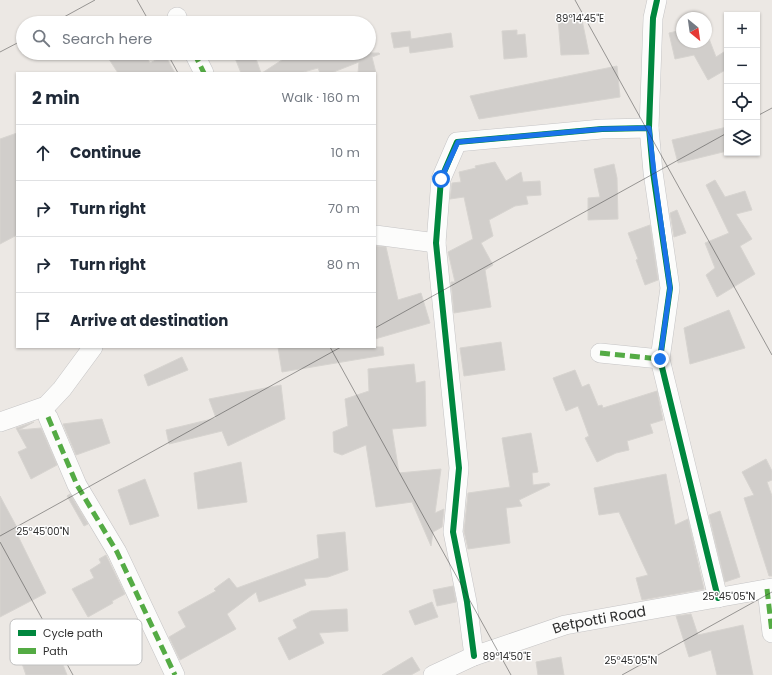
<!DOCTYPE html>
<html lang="en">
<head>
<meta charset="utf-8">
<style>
	:root { --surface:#fff; --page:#f2f2f3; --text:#1f2937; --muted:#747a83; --line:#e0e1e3 }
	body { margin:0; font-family:Poppins,sans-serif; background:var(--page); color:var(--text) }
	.controls { position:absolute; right:12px; top:12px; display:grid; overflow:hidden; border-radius:0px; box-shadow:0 1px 3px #0004 }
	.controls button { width:36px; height:36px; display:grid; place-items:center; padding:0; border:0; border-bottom:1px solid var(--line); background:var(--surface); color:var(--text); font:20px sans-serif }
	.compass { position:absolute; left:676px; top:12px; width:36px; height:36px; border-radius:50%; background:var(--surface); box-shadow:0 1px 3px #0004; rotate:151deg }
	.stop { position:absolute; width:12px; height:12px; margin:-9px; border:3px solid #1a73e8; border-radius:50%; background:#fff }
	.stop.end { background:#1a73e8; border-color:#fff; box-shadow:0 1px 4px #0008 }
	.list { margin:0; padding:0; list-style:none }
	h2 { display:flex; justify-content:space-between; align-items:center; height:52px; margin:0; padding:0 16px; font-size:17px }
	h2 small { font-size:13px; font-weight:400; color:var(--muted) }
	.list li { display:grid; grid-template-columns:26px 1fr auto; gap:12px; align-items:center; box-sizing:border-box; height:56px; padding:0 16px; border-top:1px solid var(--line) }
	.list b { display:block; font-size:15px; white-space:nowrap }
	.list em { font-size:13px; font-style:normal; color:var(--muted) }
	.icon { flex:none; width:22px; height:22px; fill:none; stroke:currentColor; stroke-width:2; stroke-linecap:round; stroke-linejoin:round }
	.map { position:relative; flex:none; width:772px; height:675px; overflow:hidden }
	.search { position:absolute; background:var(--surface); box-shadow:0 1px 3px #0004; left:16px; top:16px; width:360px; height:44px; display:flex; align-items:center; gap:10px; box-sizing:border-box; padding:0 14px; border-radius:22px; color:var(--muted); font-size:15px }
	.panel { position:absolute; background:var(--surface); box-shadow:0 1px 3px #0004; left:16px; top:72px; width:360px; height:276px; border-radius:0px }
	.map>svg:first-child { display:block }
</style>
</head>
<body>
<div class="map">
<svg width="772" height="675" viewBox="0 0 772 675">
	<rect width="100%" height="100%" fill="#ece8e4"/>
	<path fill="#d1cecb" stroke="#d7d4d0" d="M 581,15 L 589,54 L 561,55 L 558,18 Z
		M 517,30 L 517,35 L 525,34 L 527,57 L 504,59 L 502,31 Z
		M 682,30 L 682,42 L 706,42 L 706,31 L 716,57 L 727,50 L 727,69 L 708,80 L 694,55 L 675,59 L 669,33 Z
		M 410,31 L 411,39 L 451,33 L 453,47 L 410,53 L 409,46 L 394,48 L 391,33 Z
		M 369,47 L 371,53 L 379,53 L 380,54 L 372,57 L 376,73 L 358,73 L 359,62 L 331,73 L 320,73 L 318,68 L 300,73 L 262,73 L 285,58 L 284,53 L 369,53 Z
		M 105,53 L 144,53 L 150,63 L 165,55 L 175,73 L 118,73 Z
		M 233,53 L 254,53 L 261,73 L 241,73 Z
		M 617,66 L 620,97 L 479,119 L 470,96 Z
		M 727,127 L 727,151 L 678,163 L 672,140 Z
		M 17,133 L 17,235 L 0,244 L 0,139 Z
		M 495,162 L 506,181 L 521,172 L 523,182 L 540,181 L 541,195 L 526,196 L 528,204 L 515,206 L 489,220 L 493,236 L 481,243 L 493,265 L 485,270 L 491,307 L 454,313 L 451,282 L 455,282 L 448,252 L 473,239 L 464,197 L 450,199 L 452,183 L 461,182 L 459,172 L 476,168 L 475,166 Z
		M 614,164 L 617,178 L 618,219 L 588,220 L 588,198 L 600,197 L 594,169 Z
		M 715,180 L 725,197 L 745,191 L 752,210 L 736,214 L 752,239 L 740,246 L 755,274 L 717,297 L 706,275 L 715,268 L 705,243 L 729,233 L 706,185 Z
		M 677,210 L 686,233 L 674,237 L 670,213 Z
		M 650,225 L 658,280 L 645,285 L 636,260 L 638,259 L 628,233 Z
		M 375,246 L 386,247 L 398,300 L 421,293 L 430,323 L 375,339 Z
		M 729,310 L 745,348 L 690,364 L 684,328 Z
		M 501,342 L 505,370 L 464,376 L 460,348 Z
		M 278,347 L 383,347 L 384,355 L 282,372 Z
		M 182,357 L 188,370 L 148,386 L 144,375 Z
		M 414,364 L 416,383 L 425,381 L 426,426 L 392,429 L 399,473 L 441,469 L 435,513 L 444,509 L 442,527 L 433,532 L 431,546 L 412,502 L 376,507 L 366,445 L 342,455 L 334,452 L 333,432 L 348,426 L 345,399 L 369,391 L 368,369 Z
		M 575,370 L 582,387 L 589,384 L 598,406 L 602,405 L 603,408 L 657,391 L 663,420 L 650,424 L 653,433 L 627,441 L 629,450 L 616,453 L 597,462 L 585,438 L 589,436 L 578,406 L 566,411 L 553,378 Z
		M 281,385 L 285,419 L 228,446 L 222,431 L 169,444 L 166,430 L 216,418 L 209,399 Z
		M 102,419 L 110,443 L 76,455 L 63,424 Z
		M 34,422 L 19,430 L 41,428 L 57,465 L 31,479 L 18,452 L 27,448 L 16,428 Z
		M 531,433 L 538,472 L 532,473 L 533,485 L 549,483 L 550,485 L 519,500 L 522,506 L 506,508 L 510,543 L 468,549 L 464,531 L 468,493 L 510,487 L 502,438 Z
		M 766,459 L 772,471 L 772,480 L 767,482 L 772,496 L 772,576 L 769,576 L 744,498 L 754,495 L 742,472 Z
		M 241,462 L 247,502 L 198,509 L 194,473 Z
		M 666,474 L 675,525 L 688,519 L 704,589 L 642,600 L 636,578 L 648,575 L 619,512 L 599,515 L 594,488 Z
		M 145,479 L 159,516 L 130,525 L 118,490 Z
		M 70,494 L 88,524 L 84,526 L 67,496 Z
		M 0,496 L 20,533 L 17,534 L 46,593 L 0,617 Z
		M 720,511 L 740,577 L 725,582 L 709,515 Z
		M 345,532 L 348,570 L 328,577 L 304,579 L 306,585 L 259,602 L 256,592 L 227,614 L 236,629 L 180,660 L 169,637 L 186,627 L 178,612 L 216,591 L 214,589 L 229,578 L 237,588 L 319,558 L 317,535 Z
		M 106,555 L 125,594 L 112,601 L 113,603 L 88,617 L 72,589 L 94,578 L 90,570 L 101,563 L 99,559 Z
		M 453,586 L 456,602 L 437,606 L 433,590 Z
		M 432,602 L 438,617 L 415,625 L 409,611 Z
		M 347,609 L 348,631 L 319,633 L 324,643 L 289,660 L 278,638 L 297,628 L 293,620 L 311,611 Z
		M 691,614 L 698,635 L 743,625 L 753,675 L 717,675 L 711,650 L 689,657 L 676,616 Z
		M 53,639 L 67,675 L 26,675 L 18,652 Z
		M 412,657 L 420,670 L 411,675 L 382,675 Z
		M 561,657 L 564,675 L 538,675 L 536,662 Z"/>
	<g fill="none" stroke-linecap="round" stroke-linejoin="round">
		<g stroke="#c5c4c5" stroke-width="20">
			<g id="minor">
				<path d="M 657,0 L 653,18 L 649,128 L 653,172 L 670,288 L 660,359 L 718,598"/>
				<path d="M 177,17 L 179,23"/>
				<path d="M 194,53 L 204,73"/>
				<path d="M 375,235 L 436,243"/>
				<path d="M 600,353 L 660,359"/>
				<path d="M 48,417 L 77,485 L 117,552 L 175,675"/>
				<path d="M 0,422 L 46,406 L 62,389 L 93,347"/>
				<path d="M 767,589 L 772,633"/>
				<path d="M 474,656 L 467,602 L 453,532 L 459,468 L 436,243 L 441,179 L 457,142 L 602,129 L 649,128"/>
				<path id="s1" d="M 433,675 L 474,656 L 565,625 L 772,588"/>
			</g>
		</g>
		<use href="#minor" stroke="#fcfcfb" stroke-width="19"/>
		<path stroke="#54ab44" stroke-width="5" stroke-dasharray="10 5" stroke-linecap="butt" d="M 177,17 L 179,23
			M 194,53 L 204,73
			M 600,353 L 660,359
			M 48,417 L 77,485 L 117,552 L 175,675
			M 767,589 L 772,633"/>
		<g stroke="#fff" stroke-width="8">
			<path id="cycleway" d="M 657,0 L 653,18 L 649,128 L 653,172 L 670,288 L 660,359 L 718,598
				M 474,656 L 467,602 L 453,532 L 459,468 L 436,243 L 441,179 L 457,142 L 602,129 L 649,128"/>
		</g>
		<use href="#cycleway" stroke="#00873e" stroke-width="6"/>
	</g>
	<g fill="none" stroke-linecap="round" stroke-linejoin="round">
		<path stroke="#1a73e8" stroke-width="5" d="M 441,179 L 458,142 L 602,129 L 649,128 L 654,172 L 670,288 L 660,359"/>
	</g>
	<path fill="none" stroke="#2e2e2e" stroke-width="1" stroke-opacity="0.45" d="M 137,0 L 150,23M 575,0 L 772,355M 53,23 L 95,0M 0,52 L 23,40M 167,53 L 178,73M 757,116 L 772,108M 375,328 L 727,133M 330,347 L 511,675M 0,536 L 341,347M 0,542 L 73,675M 622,675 L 772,592"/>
	<g text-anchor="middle" stroke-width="3" stroke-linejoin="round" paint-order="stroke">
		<g font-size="14" fill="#2e2e2e" stroke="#fff">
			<text dy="5" stroke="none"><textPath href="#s1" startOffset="176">Betpotti Road</textPath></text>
		</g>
	</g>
	<rect x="10" y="619" width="132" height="46" rx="6" fill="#fff" stroke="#c0c0c0" stroke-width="1"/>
	<rect x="18" y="630" width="18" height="6" fill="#00873e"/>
	<rect x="18" y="648" width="18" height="6" fill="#54ab44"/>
	<g font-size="11" fill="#2e2e2e">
		<text x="43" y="637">Cycle path</text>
		<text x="43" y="655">Path</text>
	</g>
	<g font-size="10" text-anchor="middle" fill="#2e2e2e" stroke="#fff" stroke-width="3" stroke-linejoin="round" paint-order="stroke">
		<text x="580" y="22">89°14'45"E</text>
		<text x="43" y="535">25°45'00"N</text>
		<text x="729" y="600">25°45'05"N</text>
		<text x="507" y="660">89°14'50"E</text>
		<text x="631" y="664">25°45'05"N</text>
	</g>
</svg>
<div class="controls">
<button>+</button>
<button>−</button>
<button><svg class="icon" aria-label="locate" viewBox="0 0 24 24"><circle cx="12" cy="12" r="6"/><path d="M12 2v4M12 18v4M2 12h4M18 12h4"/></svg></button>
<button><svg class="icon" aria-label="layers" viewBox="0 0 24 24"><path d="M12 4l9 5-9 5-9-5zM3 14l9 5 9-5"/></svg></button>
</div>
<svg class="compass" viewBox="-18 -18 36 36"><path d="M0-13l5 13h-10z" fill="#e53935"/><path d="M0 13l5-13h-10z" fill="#747a83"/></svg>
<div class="stop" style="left:441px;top:179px"></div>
<div class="stop end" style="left:660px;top:359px"></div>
<div class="search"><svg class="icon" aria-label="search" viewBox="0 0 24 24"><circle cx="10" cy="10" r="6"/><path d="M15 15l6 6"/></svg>Search here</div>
<section class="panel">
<h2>2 min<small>Walk · 160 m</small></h2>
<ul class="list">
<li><svg class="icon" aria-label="ahead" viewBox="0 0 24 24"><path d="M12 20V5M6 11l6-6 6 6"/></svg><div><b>Continue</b></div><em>10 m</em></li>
<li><svg class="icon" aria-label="right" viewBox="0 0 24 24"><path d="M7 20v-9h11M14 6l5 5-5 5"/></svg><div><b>Turn right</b></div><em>70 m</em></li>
<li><svg class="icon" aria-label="right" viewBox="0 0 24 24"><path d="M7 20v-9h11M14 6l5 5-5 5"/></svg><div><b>Turn right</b></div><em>80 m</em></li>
<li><svg class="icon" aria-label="arrive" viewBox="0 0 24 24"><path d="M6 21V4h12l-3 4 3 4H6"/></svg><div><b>Arrive at destination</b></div></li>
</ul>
</section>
</div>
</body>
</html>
